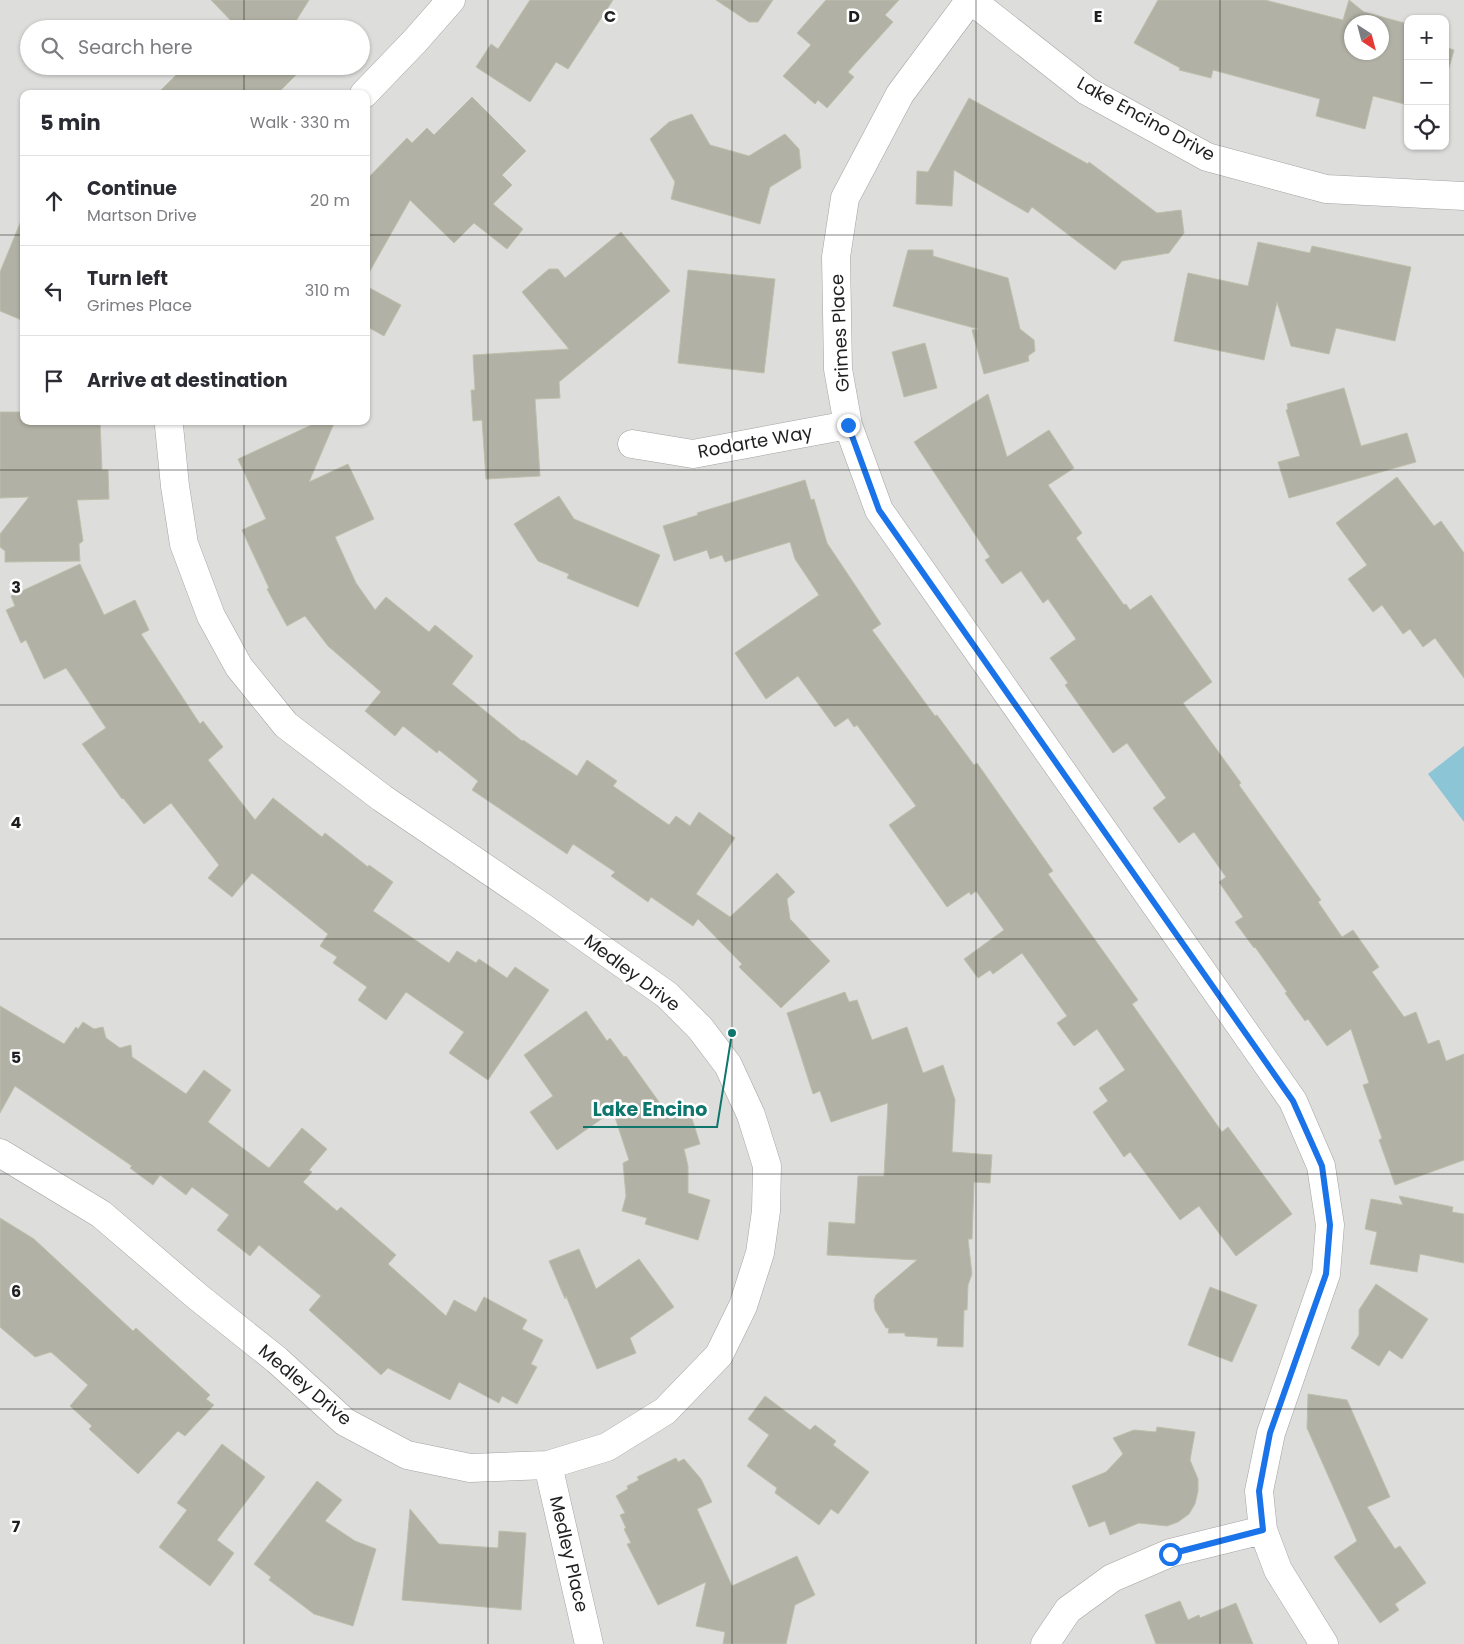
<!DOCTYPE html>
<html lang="en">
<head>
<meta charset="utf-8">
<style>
	:root { --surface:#fff; --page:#f7f7f7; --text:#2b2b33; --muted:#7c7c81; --line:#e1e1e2 }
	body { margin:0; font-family:Poppins,sans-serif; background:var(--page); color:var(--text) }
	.controls { position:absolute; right:15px; top:15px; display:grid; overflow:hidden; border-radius:10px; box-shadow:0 1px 4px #0004 }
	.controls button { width:45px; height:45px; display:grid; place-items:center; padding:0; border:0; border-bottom:1px solid var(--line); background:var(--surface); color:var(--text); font:25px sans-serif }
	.compass { position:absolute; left:1344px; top:15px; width:45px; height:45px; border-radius:50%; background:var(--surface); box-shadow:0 1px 4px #0004; rotate:144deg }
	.stop { position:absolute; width:15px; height:15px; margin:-11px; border:4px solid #1a73e8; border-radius:50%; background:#fff }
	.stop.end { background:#1a73e8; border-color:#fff; box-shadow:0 1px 5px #0008 }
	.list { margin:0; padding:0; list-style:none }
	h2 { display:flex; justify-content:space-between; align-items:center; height:65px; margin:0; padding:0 20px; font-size:21px }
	h2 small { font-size:16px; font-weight:400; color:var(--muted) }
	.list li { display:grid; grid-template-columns:32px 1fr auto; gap:15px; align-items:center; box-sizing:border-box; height:90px; padding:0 20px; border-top:1px solid var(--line) }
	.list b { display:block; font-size:19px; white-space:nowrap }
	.list p { margin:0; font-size:16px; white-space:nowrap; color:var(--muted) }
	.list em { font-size:16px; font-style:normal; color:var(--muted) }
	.icon { flex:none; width:28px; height:28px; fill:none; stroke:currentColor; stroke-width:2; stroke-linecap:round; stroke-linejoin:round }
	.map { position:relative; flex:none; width:1464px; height:1644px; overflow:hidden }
	.search { position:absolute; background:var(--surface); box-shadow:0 1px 4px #0004; left:20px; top:20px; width:350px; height:55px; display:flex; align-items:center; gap:12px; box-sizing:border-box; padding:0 18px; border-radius:28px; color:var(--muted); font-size:19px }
	.panel { position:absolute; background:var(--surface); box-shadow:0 1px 4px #0004; left:20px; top:90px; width:350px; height:335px; border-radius:10px }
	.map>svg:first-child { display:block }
</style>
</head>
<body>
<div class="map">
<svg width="1464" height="1644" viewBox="0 0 1464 1644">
	<rect width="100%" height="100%" fill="#edefe7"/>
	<path fill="#dddddc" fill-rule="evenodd" d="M 0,0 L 1464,0 L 1464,1644 L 0,1644 ZM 1408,19 L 1445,19 L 1445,146 L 1408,146 ZM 1352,22 L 1382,22 L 1382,52 L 1352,52 ZM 29,29 L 361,29 L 361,66 L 29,66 ZM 24,94 L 366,94 L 366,421 L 24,421 Z"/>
	<path fill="#8cc6d6" d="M 1464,746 L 1464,822 L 1428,774 Z"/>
	<path fill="#b1b1a5" stroke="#bebfaa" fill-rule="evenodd" d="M 211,0 L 309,0 L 291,29 L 239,29 Z
		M 530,0 L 613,0 L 568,69 L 556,62 L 530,102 L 476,67 L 491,44 L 498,49 Z
		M 716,0 L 773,0 L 758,22 L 749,22 Z
		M 826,0 L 899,0 L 885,15 L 893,22 L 848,72 L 854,77 L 827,108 L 818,100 L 815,104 L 783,76 L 811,45 L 797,33 Z
		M 1158,0 L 1265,0 L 1343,20 L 1349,0 L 1364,12 L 1408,24 L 1408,105 L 1373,96 L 1365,129 L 1316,116 L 1320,99 L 1213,70 L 1211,78 L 1179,70 L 1180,68 L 1134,43 ZM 1352,22 L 1382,22 L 1382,52 L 1352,52 Z
		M 1445,47 L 1454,50 L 1445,82 Z
		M 185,66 L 305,66 L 277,94 L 157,94 Z
		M 472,97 L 526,151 L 502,175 L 512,185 L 493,204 L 523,229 L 507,249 L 474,223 L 454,243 L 410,200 L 366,278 L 366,180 L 407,138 L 412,143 L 427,128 L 434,135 Z
		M 969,98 L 1088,164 L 1089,162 L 1157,213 L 1181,210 L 1184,233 L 1169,253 L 1122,261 L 1115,270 L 1032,207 L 1028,213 L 954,170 L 952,206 L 916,204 L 917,171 L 928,172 Z
		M 692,114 L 710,145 L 749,156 L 785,134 L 799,149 L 801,168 L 770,187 L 760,224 L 671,199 L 675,182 L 650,139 L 669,122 Z
		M 23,216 L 24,216 L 24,321 L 0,311 L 0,272 Z
		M 621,232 L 670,291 L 559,382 L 560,398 L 535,399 L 540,476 L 486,479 L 482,420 L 473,421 L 471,390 L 475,390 L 473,355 L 569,349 L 522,292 L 549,269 L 558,269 L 565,278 Z
		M 1258,242 L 1310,253 L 1312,246 L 1411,267 L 1395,341 L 1336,328 L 1329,354 L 1291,346 L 1277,302 L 1264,360 L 1174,341 L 1188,273 L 1248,286 Z
		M 908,250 L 933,250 L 933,256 L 1008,278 L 1020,329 L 1034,340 L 1035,351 L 1028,356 L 1029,361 L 984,374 L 972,330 L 978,329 L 893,306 Z
		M 688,270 L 775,279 L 764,373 L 678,363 Z
		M 366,286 L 401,305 L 384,336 L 366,326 Z
		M 925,343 L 937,388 L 904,397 L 892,352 Z
		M 1344,388 L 1361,446 L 1407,433 L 1416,462 L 1289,498 L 1278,462 L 1300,456 L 1286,410 L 1288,409 L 1287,404 Z
		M 988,394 L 1007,457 L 1049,430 L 1074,468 L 1048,485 L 1082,533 L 1076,538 L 1124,605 L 1126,604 L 1130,610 L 1151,595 L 1212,682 L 1183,703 L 1241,783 L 1239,785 L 1321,900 L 1318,902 L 1342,937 L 1353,930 L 1379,967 L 1372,972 L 1404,1017 L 1416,1012 L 1428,1044 L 1439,1040 L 1446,1061 L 1464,1054 L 1464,1160 L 1395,1185 L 1379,1140 L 1382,1138 L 1363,1085 L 1369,1083 L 1351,1029 L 1327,1046 L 1308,1019 L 1305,1021 L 1285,993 L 1287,992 L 1255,947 L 1254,948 L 1235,922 L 1243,917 L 1219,882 L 1226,877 L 1194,832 L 1179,843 L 1153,808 L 1166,798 L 1127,743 L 1113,753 L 1065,685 L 1068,683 L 1050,658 L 1076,639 L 1048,599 L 1043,603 L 1021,571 L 1002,584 L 985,560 L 990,557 L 914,442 Z
		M 0,412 L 24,412 L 24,421 L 100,421 L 102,470 L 108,470 L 109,499 L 77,500 L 83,541 L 79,544 L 80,561 L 5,562 L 5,551 L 0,547 L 0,534 L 29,497 L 0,498 Z
		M 320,421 L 335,421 L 309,482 L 348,464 L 374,519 L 335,537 L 356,583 L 375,610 L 386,597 L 429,632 L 435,625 L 473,656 L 452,684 L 522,741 L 523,740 L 577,776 L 587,760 L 617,781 L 613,786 L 669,825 L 676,816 L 690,826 L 699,812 L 735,838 L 696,894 L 730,917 L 777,873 L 795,892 L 787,899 L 790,919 L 830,961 L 781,1008 L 739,967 L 742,964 L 698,919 L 693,926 L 651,897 L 648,902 L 611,876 L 615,872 L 573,844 L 567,854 L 472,790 L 478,781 L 439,750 L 437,753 L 403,726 L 395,736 L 365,711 L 381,692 L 328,646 L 305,616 L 287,626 L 267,589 L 269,588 L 242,530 L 266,519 L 238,459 Z
		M 1397,477 L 1434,526 L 1441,521 L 1464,553 L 1464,678 L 1435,638 L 1423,647 L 1410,629 L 1403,634 L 1382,605 L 1373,612 L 1348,579 L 1367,565 L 1336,523 Z
		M 805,480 L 811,500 L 814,499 L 827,543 L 881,624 L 872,630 L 935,716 L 937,715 L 974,765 L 977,763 L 1053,871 L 1048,874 L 1138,1000 L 1132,1004 L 1222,1132 L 1228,1127 L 1292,1214 L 1236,1256 L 1199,1206 L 1180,1220 L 1130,1152 L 1124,1157 L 1093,1112 L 1108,1101 L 1099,1088 L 1125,1070 L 1097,1029 L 1074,1046 L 1057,1023 L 1067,1016 L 1022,953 L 993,974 L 990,970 L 978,978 L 964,959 L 1004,930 L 976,891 L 971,895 L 969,892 L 947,907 L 889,825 L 916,806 L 857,725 L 854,727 L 848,718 L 835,727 L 798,676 L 766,699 L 735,653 L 819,595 L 795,559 L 790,542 L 725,562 L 722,555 L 710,559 L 707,550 L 674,561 L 663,526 L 698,515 L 697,513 Z
		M 559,496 L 574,519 L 660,555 L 638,607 L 567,578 L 569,574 L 538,561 L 514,524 Z
		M 80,564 L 104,615 L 135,600 L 149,630 L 141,634 L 200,724 L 203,721 L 223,747 L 208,760 L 255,820 L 273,798 L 322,837 L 325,833 L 368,867 L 369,865 L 393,882 L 373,911 L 449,963 L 457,951 L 476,963 L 479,959 L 507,978 L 515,967 L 549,990 L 488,1080 L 449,1053 L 464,1032 L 406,992 L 386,1020 L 358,1000 L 367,987 L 333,963 L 337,957 L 320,946 L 328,934 L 252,873 L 232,897 L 208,878 L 219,865 L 171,803 L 144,824 L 123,798 L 122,799 L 82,744 L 106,728 L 66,668 L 44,679 L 26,640 L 21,643 L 6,610 L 15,606 L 11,596 Z
		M 845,992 L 849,1002 L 857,1000 L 872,1040 L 907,1027 L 923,1073 L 943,1065 L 955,1100 L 952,1152 L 992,1155 L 990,1183 L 974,1182 L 972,1239 L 968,1239 L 972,1274 L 968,1285 L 967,1310 L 964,1310 L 963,1347 L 937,1346 L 938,1338 L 905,1336 L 905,1333 L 888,1333 L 889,1328 L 886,1328 L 875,1310 L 874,1300 L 876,1295 L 917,1260 L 827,1255 L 829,1222 L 855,1224 L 858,1176 L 884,1176 L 888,1103 L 831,1122 L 820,1091 L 813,1094 L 787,1013 Z
		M 0,1006 L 64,1044 L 76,1027 L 78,1029 L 83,1022 L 94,1029 L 103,1027 L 106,1038 L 120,1048 L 131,1045 L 132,1057 L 186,1094 L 204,1070 L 231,1090 L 208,1122 L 269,1168 L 302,1128 L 327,1149 L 309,1170 L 312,1172 L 303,1182 L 337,1211 L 341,1207 L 396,1255 L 388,1264 L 446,1316 L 454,1300 L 476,1312 L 484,1297 L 527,1320 L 522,1329 L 543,1340 L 531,1364 L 537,1367 L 517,1404 L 502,1396 L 499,1403 L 459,1382 L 450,1400 L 388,1368 L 381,1375 L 309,1310 L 321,1296 L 259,1245 L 250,1256 L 217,1230 L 229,1215 L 192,1187 L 186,1195 L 160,1175 L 153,1185 L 130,1168 L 132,1166 L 15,1086 L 0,1113 Z
		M 586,1011 L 607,1041 L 610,1038 L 624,1057 L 626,1056 L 667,1113 L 688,1106 L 700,1144 L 684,1149 L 688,1166 L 688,1193 L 710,1200 L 698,1240 L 645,1224 L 647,1218 L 622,1211 L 626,1196 L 623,1163 L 629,1160 L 613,1111 L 557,1150 L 530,1112 L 553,1096 L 524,1055 Z
		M 1399,1196 L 1453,1207 L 1452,1212 L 1464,1214 L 1464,1263 L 1420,1254 L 1417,1272 L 1370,1264 L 1377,1232 L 1365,1229 L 1371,1199 L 1403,1205 Z
		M 0,1218 L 34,1239 L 133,1331 L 136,1328 L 210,1395 L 206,1399 L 214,1405 L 185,1436 L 178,1431 L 138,1474 L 89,1429 L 92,1426 L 70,1406 L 88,1385 L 51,1352 L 35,1357 L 0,1327 Z
		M 579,1249 L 596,1289 L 639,1259 L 674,1307 L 630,1338 L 636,1353 L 597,1369 L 566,1296 L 565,1299 L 549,1261 Z
		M 1376,1284 L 1428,1319 L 1402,1359 L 1389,1350 L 1379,1366 L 1351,1348 L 1359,1335 L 1359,1310 Z
		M 1210,1287 L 1257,1305 L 1232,1362 L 1188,1345 Z
		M 1308,1394 L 1347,1400 L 1390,1497 L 1367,1507 L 1395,1549 L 1400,1546 L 1426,1583 L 1395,1604 L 1399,1610 L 1380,1623 L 1334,1557 L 1357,1541 L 1307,1428 Z
		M 765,1396 L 810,1430 L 815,1425 L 836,1441 L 833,1445 L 869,1472 L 838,1514 L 831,1509 L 819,1525 L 775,1493 L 777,1488 L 747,1466 L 769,1435 L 748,1419 Z
		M 1157,1427 L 1195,1432 L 1190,1460 L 1198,1479 L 1198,1491 L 1195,1504 L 1189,1514 L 1178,1522 L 1167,1526 L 1139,1523 L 1110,1535 L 1105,1521 L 1089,1527 L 1072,1486 L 1106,1472 L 1123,1454 L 1113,1438 L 1134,1430 L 1156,1432 Z
		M 222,1444 L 265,1477 L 217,1540 L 234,1553 L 210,1586 L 159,1547 L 187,1510 L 177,1503 Z
		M 676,1458 L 678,1462 L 684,1459 L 701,1479 L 712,1502 L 697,1509 L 732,1586 L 797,1556 L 815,1595 L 795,1605 L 786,1644 L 723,1644 L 725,1632 L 696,1626 L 706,1582 L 658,1605 L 627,1544 L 631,1543 L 624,1529 L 626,1528 L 620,1515 L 625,1513 L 616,1496 L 628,1489 L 627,1486 L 639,1480 L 637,1477 Z
		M 317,1481 L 342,1500 L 325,1521 L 355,1541 L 376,1549 L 353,1626 L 314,1614 L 269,1580 L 271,1577 L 254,1564 Z
		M 410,1509 L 439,1544 L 498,1548 L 499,1531 L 526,1533 L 521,1610 L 402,1600 Z
		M 1180,1601 L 1188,1620 L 1199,1615 L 1200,1618 L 1236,1603 L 1253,1644 L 1156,1644 L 1145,1615 Z"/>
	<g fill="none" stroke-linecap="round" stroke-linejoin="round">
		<g stroke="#a3a3a3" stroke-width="29">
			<path id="minor" d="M 970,0 L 900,94 L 845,198 L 836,257 L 838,369 L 848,425 L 879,510 L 1293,1101 L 1321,1166 L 1330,1225 L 1326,1274 L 1271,1433 L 1259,1491 L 1263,1530 L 1278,1570 L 1324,1644
				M 971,0 L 1087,91 L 1207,157 L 1326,189 L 1464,196
				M 364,94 L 415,41 L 451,0
				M 632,444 L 693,454 L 848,425
				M 0,1153 L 101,1214 L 198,1297 L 277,1360 L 345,1422 L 407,1455 L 470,1468 L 548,1465 L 607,1447 L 665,1411 L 719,1355 L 743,1306 L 760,1253 L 766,1211 L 767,1166 L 751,1115 L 728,1065 L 700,1028 L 667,995 L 541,906 L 382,798 L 286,725 L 239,667 L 211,616 L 184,544 L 175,486 L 169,426 L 169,421
				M 548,1465 L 589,1644
				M 1045,1644 L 1068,1610 L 1112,1578 L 1170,1553 L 1263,1530"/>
		</g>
		<use href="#minor" stroke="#fff" stroke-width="28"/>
	</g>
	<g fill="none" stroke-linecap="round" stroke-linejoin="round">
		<path stroke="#1a73e8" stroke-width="6" d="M 848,425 L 879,510 L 1293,1101 L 1322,1166 L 1330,1225 L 1326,1274 L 1270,1433 L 1259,1491 L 1263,1530 L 1170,1554"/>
	</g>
	<path fill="none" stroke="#1f1f1f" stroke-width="1" stroke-opacity="0.55" d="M 244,0 L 244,29M 488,0 L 488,1644M 732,0 L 732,1644M 976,0 L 976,1644M 1220,0 L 1220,1644M 244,66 L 244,94M 0,235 L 24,235M 366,235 L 1464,235M 244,421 L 244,1644M 0,470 L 1464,470M 0,705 L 1464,705M 0,939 L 1464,939M 0,1174 L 1464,1174M 0,1409 L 1464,1409"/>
	<g text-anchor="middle" stroke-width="5" stroke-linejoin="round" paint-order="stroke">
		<g font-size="18" fill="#1f1f1f" stroke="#fff">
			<text transform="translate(1146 119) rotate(29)" y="6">Lake Encino Drive</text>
			<text transform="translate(840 333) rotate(-93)" y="6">Grimes Place</text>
			<text transform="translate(755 442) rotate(-10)" y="6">Rodarte Way</text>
			<text transform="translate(632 973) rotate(37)" y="6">Medley Drive</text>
			<text transform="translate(305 1385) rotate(40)" y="6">Medley Drive</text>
			<text transform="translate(569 1554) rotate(77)" y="6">Medley Place</text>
		</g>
	</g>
	<g font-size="16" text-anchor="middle" font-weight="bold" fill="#1f1f1f" stroke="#fff" stroke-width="5" stroke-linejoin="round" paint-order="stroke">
		<text x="610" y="22">C</text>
		<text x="854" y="22">D</text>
		<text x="1098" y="22">E</text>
		<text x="16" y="593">3</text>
		<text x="16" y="828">4</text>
		<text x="16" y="1063">5</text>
		<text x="16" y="1297">6</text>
		<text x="16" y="1532">7</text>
	</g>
	<path fill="none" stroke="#0f766e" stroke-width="2" d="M732 1033L717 1127H583"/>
	<circle fill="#0f766e" stroke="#fff" stroke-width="2" cx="732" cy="1033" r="5"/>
	<g font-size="19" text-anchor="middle" font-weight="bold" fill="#0f766e" stroke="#fff" stroke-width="5" stroke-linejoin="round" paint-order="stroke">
		<text x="650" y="1116">Lake Encino</text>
	</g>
</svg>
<div class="controls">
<button>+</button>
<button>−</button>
<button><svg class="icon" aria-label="locate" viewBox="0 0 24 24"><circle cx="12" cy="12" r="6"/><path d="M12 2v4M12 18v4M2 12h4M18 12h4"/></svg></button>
</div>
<svg class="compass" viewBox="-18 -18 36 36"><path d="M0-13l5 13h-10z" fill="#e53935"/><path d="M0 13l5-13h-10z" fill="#7c7c81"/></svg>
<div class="stop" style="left:1170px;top:1554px"></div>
<div class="stop end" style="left:848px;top:425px"></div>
<div class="search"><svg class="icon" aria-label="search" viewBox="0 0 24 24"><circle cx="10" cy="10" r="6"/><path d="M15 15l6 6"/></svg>Search here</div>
<section class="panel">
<h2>5 min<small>Walk · 330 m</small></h2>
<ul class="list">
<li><svg class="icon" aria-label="ahead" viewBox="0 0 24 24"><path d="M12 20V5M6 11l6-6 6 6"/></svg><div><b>Continue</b><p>Martson Drive</p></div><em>20 m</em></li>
<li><svg class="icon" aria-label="left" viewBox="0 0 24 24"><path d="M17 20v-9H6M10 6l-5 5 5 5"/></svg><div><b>Turn left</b><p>Grimes Place</p></div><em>310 m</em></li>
<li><svg class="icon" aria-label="arrive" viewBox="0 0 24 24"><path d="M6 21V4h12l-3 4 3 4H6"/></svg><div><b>Arrive at destination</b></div></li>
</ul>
</section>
</div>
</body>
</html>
